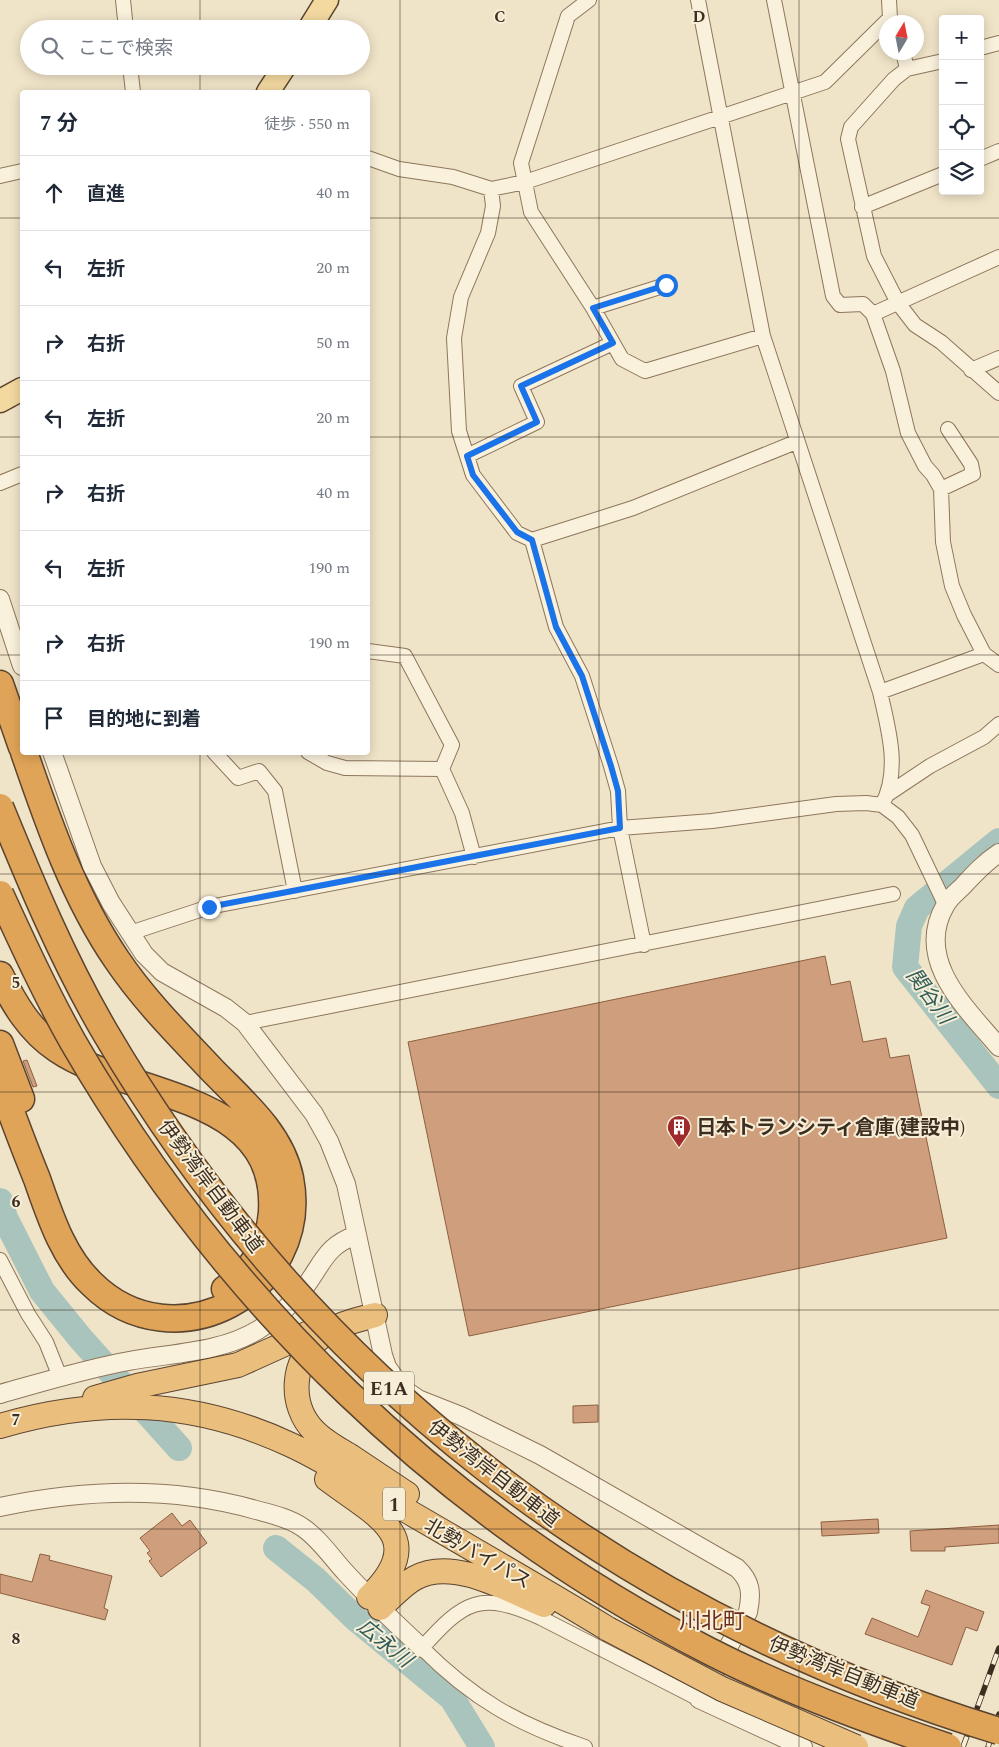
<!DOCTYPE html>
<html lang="ja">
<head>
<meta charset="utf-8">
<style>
	:root { --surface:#fff; --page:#f2f2f3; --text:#1f2937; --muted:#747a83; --line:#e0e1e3 }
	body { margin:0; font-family:Spectral,"Noto Sans JP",serif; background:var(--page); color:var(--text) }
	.controls { position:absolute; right:15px; top:15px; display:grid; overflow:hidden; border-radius:5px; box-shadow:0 2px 12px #0003 }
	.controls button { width:45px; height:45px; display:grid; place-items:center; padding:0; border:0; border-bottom:1px solid var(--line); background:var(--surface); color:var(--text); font:25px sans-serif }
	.compass { position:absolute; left:879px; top:15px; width:45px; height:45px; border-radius:50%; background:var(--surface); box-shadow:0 2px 12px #0003; rotate:10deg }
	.stop { position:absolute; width:15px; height:15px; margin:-11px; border:4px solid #1a73e8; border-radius:50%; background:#fff }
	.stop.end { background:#1a73e8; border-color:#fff; box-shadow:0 1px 5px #0008 }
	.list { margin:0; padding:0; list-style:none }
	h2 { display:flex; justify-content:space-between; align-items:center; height:65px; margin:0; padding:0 20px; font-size:21px }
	h2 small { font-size:16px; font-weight:400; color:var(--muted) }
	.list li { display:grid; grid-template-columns:32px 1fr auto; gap:15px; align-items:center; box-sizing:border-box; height:75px; padding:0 20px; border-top:1px solid var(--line) }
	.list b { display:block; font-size:19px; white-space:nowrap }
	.list em { font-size:16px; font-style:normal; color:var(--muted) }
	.icon { flex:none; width:28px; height:28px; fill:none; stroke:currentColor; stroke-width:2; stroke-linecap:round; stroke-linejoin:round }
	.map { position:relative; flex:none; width:999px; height:1747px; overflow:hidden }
	.search { position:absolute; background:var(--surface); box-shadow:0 2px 12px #0003; left:20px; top:20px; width:350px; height:55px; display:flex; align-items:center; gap:12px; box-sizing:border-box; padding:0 18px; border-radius:28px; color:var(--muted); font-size:19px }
	.panel { position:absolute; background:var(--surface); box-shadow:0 2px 12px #0003; left:20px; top:90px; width:350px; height:665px; border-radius:5px }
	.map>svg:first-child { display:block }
</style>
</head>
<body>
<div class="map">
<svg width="999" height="1747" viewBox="0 0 999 1747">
	<rect width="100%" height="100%" fill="#f0e4c8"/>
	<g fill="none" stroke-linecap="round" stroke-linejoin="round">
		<path stroke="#a9c4bc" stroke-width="26" d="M 999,841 L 917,908 L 909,926 L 905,967 L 999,1086
			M 0,1201 L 5,1218 L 42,1291 L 81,1339 L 179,1448
			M 276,1548 L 316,1580 L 355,1618 L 452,1698 L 482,1747"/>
	</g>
	<path fill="#cf9f7d" stroke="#8d5f41" d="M 825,956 L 831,985 L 850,981 L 863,1042 L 886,1038 L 890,1058 L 909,1055 L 947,1238 L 469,1336 L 408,1042 Z
		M 27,1060 L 37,1086 L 33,1087 L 23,1061 Z
		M 598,1405 L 598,1422 L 573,1423 L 573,1406 Z
		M 172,1513 L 182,1526 L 190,1520 L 207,1543 L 161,1577 L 149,1561 L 152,1559 L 147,1553 L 150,1551 L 140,1538 Z
		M 878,1519 L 879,1533 L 822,1536 L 821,1522 Z
		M 999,1525 L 999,1543 L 945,1547 L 945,1551 L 911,1551 L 910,1531 Z
		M 40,1554 L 50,1556 L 49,1560 L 112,1576 L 104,1608 L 108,1610 L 105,1620 L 0,1593 L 0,1574 L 32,1582 Z
		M 926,1590 L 984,1612 L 977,1631 L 966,1627 L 952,1665 L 865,1634 L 872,1618 L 918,1637 L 930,1606 L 921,1603 Z"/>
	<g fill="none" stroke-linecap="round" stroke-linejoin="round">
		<g stroke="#8d765c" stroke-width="16">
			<path id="minor" d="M 123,0 L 126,29
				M 589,0 L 568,16 L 521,163 L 531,212 L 593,308 L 622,359 L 645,371 L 763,336
				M 698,0 L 763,336 L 880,692 C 888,728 901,770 882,805
				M 774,0 L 833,296 L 840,305 L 863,304 L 873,314 L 893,371 L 908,433 L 925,466 L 933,475 L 941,489 L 943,542 L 952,586 L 964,615 L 984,654 L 999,665
				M 980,48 L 999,43
				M 903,52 L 907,69
				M 943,61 L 907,69 L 894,79 L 851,127 L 848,139 L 874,256 L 898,303 L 915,325 L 941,342 L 999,393
				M 130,66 L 133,92
				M 368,158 L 399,169 L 453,177 L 491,189 L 525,182 L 825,82 L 890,18 L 889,0
				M 980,159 L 999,151
				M 0,176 L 22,171
				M 491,189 L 493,206 L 488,233 L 461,297 L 454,338 L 459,431 L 473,475 L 517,533 L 532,540 L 633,508 L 796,442
				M 862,207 L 943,174
				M 593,308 L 666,285
				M 873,314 L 999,257
				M 971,370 L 999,358
				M 467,456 L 537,422 L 521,386 L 613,343
				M 0,483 L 22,474
				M 941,489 L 973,474 L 971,464 L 948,429
				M 532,540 L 556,627 L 582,676 L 611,766 L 618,791 L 620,828 L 644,945
				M 368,651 L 405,656 L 452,745 L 442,769 L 462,813 L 474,857
				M 880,692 L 984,654
				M 214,752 L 238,778 L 259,771 L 275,791 L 295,891
				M 308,752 L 327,763 L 345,768 L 442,769
				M 888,794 L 930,766 L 984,737 L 999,724
				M 130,933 L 209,907 L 620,828 L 712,821 L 836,804 L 866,803 L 882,805 L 898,817 L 912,835 L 945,904
				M 245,1023 L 893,894
				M 0,1260 L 28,1314 L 46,1342 L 60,1377
				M 585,1747 C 517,1724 473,1699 422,1648 C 464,1601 480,1590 541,1618 L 699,1699"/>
		</g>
		<g stroke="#8d765c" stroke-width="20">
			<path id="tertiary" d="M 0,599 L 22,666
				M 52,752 L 92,866 L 111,903 L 144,954 L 162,972 L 226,1008 L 245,1023 L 314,1114 L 329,1141 L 346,1184 L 383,1355 L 387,1367 L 402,1388 L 418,1399 L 461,1416 L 540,1455 L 737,1568 C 751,1581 752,1593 748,1612 L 699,1699 L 803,1747
				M 999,853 C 985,862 974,874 963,886 C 957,892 949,898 945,906 C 914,960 966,1008 999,1047
				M 0,1394 C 43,1382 85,1369 129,1361 C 171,1353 220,1353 258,1330 C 276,1319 292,1304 305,1287 C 323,1263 326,1245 357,1235
				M 0,1507 C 85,1489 172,1486 256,1510 C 271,1514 289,1518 302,1527 C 319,1538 332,1558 346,1573 C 370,1599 396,1624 422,1648"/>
		</g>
		<g stroke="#5b4430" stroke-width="25">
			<path id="primary" d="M 309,29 L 327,0
				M 268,92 L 285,66
				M 0,401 L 22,389"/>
		</g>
		<g stroke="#5b4430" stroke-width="26">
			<path id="trunk" d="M 375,1315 C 357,1320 337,1324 322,1336 C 291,1359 288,1405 315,1432 C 325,1442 338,1449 350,1456 C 369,1469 388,1481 407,1494
				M 95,1398 L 137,1386 L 238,1365 L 311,1332
				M 0,1426 C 101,1396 195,1400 291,1445 C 332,1464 370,1490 409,1512 C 476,1551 542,1589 608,1629
				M 327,1479 C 376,1516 431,1537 369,1597
				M 380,1608 C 391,1598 402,1585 415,1578 C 453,1557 508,1590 544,1605"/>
		</g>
		<g stroke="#5b4430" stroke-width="29">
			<path id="motorway" d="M 0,684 L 22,747
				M 0,975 C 14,1004 30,1031 57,1049 C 130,1099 279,1091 272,1212 C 270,1243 251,1273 225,1289
				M 0,1044 L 21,1099
				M 0,1082 C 12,1115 24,1147 37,1179 C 50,1216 63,1257 92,1284 C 174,1365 312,1292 290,1178 C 281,1133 242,1101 212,1070 C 179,1035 144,1000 117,960 C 74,897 49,825 24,752"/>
		</g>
		<use href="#minor" stroke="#faf1dc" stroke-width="14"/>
		<use href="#tertiary" stroke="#faf1dc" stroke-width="18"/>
		<use href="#primary" stroke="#f3d9a0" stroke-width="22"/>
		<use href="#trunk" stroke="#eabe7c" stroke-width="24"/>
		<use href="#motorway" stroke="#e0a458" stroke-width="26"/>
		<g stroke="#3d2e20" stroke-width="5.5">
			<path id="rail" d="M 963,1747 L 999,1648
				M 988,1747 L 999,1714"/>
		</g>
		<use href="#rail" stroke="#f7eed8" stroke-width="4" stroke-dasharray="11" stroke-linecap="butt"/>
		<g stroke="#5b4430" stroke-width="26" stroke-linecap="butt">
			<path id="trunk-bridge" d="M 608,1629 L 722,1689 L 856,1747"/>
		</g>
		<g stroke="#5b4430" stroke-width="29" stroke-linecap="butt">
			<path id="motorway-bridge" d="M 0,807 C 31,883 63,960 105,1032 C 308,1378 616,1614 999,1731
				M 0,894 C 23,944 46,994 73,1042 C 222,1300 443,1515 709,1651 C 785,1690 866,1720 948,1747"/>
		</g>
		<use href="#trunk-bridge" stroke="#eabe7c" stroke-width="24"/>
		<use href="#motorway-bridge" stroke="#e0a458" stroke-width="26"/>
	</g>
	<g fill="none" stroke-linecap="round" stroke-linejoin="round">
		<path stroke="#1a73e8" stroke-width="6" d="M 209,907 L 620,828 L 618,791 L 611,766 L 582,676 L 556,627 L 532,540 L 517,532 L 473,475 L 467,456 L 537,422 L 521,386 L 613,343 L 593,308 L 666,285"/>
	</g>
	<path fill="none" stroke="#3d2e20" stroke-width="1" stroke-opacity="0.55" d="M 200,0 L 200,29M 400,0 L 400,1747M 599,0 L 599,1747M 799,0 L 799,1747M 200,66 L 200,92M 0,218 L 22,218M 368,218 L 999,218M 0,437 L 22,437M 368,437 L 999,437M 0,655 L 22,655M 368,655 L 999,655M 200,752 L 200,1747M 0,874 L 999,874M 0,1092 L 999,1092M 0,1310 L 999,1310M 0,1529 L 999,1529"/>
	<defs>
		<g id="building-pin" transform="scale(1.25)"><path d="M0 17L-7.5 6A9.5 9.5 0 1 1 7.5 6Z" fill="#9e2a2b" stroke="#f7eed8"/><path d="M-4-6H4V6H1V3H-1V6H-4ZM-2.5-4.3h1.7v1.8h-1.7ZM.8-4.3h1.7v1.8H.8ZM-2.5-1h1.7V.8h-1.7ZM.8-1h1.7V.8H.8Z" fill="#fff"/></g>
	</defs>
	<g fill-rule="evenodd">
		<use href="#building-pin" x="679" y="1127"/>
	</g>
	<g text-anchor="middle" stroke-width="4" stroke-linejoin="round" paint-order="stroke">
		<g fill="#f7eed8" stroke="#756857" stroke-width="1">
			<rect x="364" y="1371.5" width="50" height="33" rx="4"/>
			<rect x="383" y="1487.5" width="22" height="33" rx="4"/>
		</g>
		<g font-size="19" font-weight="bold" fill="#3d2e20">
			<text x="389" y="1395">E1A</text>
			<text x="394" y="1511">1</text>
		</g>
		<g font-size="20" font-weight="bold" fill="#3d2e20" stroke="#f7eed8" text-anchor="start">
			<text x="696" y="1134">日本トランシティ倉庫(建設中)</text>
		</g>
		<g font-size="20" fill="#3d2e20" stroke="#f7eed8">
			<text transform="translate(211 1186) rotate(53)" y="7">伊勢湾岸自動車道</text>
			<text transform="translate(494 1473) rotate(38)" y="7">伊勢湾岸自動車道</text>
			<text transform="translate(478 1553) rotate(30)" y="7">北勢バイパス</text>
			<text transform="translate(844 1672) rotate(22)" y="7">伊勢湾岸自動車道</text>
		</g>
		<g font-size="21" font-style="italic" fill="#2f5d5a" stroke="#f7eed8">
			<text transform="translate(930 996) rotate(54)" y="7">関谷川</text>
			<text transform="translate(385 1643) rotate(39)" y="7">広永川</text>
		</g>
		<g font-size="22" fill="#6b2e1e" stroke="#f7eed8">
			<text x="712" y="1628">川北町</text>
		</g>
	</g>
	<g font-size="16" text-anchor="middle" font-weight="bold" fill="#3d2e20" stroke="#f7eed8" stroke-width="4" stroke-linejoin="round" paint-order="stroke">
		<text x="500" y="22">C</text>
		<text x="699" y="22">D</text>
		<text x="16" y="988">5</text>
		<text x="16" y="1207">6</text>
		<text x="16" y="1425">7</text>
		<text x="16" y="1644">8</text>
	</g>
</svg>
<div class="controls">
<button>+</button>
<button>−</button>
<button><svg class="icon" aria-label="locate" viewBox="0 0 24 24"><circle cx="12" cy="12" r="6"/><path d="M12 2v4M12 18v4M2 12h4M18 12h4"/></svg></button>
<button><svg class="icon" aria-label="layers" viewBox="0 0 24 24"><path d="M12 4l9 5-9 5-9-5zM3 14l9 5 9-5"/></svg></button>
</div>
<svg class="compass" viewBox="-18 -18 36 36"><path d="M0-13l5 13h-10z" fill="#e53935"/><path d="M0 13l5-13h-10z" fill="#747a83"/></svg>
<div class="stop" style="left:666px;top:285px"></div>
<div class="stop end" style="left:209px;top:907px"></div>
<div class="search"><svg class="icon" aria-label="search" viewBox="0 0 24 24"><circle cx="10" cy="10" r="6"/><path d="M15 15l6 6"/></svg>ここで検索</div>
<section class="panel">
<h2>7 分<small>徒歩 · 550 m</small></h2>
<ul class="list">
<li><svg class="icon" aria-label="ahead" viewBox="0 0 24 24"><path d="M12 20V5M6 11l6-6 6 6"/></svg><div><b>直進</b></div><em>40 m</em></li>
<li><svg class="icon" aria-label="left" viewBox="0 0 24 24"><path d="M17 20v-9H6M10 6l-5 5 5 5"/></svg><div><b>左折</b></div><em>20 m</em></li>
<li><svg class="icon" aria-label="right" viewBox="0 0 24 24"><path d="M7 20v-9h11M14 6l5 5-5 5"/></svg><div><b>右折</b></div><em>50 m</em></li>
<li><svg class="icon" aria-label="left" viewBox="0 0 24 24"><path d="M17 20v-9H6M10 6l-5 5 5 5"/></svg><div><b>左折</b></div><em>20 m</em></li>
<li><svg class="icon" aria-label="right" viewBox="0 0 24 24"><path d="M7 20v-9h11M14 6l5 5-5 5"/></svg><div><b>右折</b></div><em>40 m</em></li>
<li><svg class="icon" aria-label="left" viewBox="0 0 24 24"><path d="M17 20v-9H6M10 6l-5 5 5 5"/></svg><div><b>左折</b></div><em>190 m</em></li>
<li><svg class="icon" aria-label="right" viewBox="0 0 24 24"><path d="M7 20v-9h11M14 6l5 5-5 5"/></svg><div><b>右折</b></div><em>190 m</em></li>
<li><svg class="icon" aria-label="arrive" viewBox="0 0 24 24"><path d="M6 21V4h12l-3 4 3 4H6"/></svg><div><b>目的地に到着</b></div></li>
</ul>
</section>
</div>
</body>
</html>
